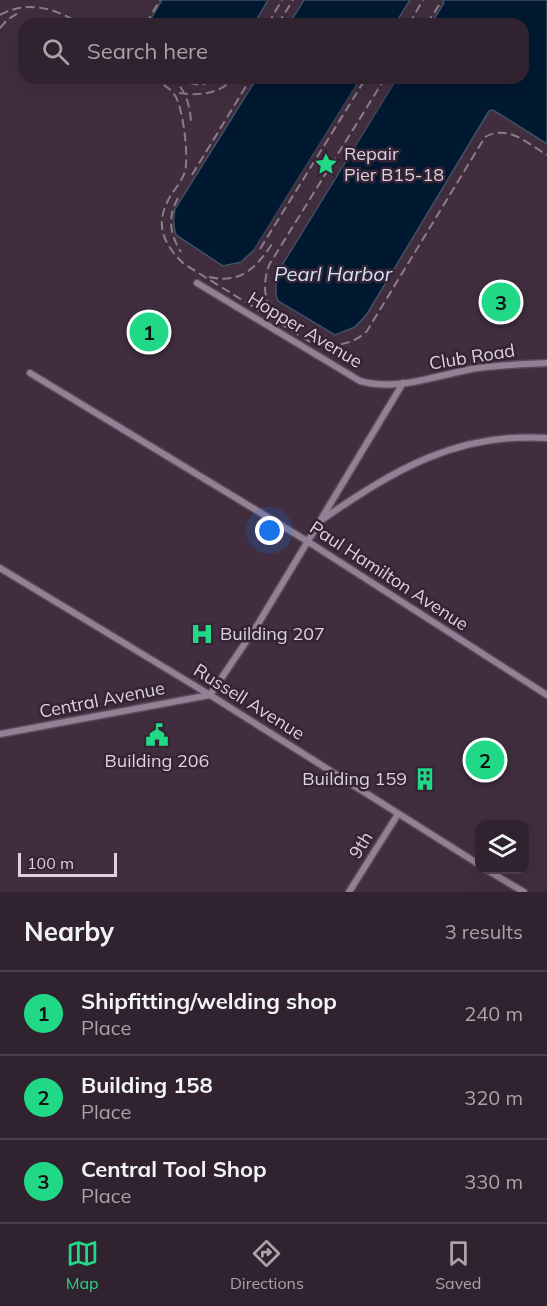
<!DOCTYPE html>
<html lang="en">
<head>
<meta charset="utf-8">
<style>
	:root { --surface:#30222f; --page:#3c2f3b; --text:#f1f3f6; --muted:#a8a4aa; --line:#4b3f4b; --accent:#21d887 }
	body { margin:0; font-family:Mulish,sans-serif; background:var(--page); color:var(--text) }
	.controls { position:absolute; right:18px; bottom:18px; display:grid; overflow:hidden; border-radius:12px; box-shadow:0 6px 24px #0002 }
	.controls button { width:54px; height:54px; display:grid; place-items:center; padding:0; border:0; border-bottom:2px solid var(--line); background:var(--surface); color:var(--text); font:30px sans-serif }
	.scale { position:absolute; left:18px; bottom:15px; width:99px; box-sizing:border-box; padding-left:6px; border:3px solid #dcd1dc; border-top:0; font-size:16px; line-height:21px; white-space:nowrap; color:#dcd1dc; -webkit-text-stroke:4px #352435; paint-order:stroke }
	.you { position:absolute; left:270px; top:531px; width:21px; height:21px; margin:-15px; border:4px solid #fff; border-radius:50%; background:#1a73e8; box-shadow:0 0 0 9px #1a73e833 }
	.badge { display:grid; place-items:center; width:39px; height:39px; border-radius:50%; background:var(--accent); color:#111; font-size:20px; font-weight:700 }
	.pin { position:absolute; translate:-50% -50%; border:3px solid #fff; box-shadow:0 2px 6px #0006 }
	.list { margin:0; padding:0; list-style:none }
	h2 { display:flex; justify-content:space-between; align-items:center; height:78px; margin:0; padding:0 24px; font-size:26px }
	h2 small { font-size:20px; font-weight:400; color:var(--muted) }
	.list li { display:grid; grid-template-columns:39px 1fr auto; gap:18px; align-items:center; box-sizing:border-box; height:84px; padding:0 24px; border-top:2px solid var(--line) }
	.list b { display:block; font-size:22px; white-space:nowrap }
	.list p { margin:0; font-size:20px; white-space:nowrap; color:var(--muted) }
	.list em { font-size:20px; font-style:normal; color:var(--muted) }
	.icon { flex:none; width:33px; height:33px; fill:none; stroke:currentColor; stroke-width:2; stroke-linecap:round; stroke-linejoin:round }
	.map { position:relative; flex:none; width:547px; height:892px; overflow:hidden }
	.search { position:absolute; background:var(--surface); box-shadow:0 6px 24px #0002; left:18px; right:18px; top:18px; height:66px; display:flex; align-items:center; gap:15px; box-sizing:border-box; padding:0 21px; border-radius:18px; color:var(--muted); font-size:22px }
	.sheet { height:330px; background:var(--surface) }
	nav { display:flex; justify-content:space-around; align-items:center; box-sizing:border-box; height:84px; border-top:2px solid var(--line); background:var(--surface); font-size:16px; color:var(--muted) }
	nav a { display:grid; justify-items:center; gap:3px }
	nav .on { color:var(--accent) }
	.map>svg:first-child { display:block }
</style>
</head>
<body>
<div class="map">
<svg width="547" height="892" viewBox="0 0 547 892">
	<rect width="100%" height="100%" fill="#402e3f"/>
	<path fill="#001931" stroke="#425064" stroke-width="1.5" d="M 162,0 L 268,0 L 254,24 L 153,24 L 149,22 Z
		M 304,0 L 410,0 L 395,24 L 289,24 Z
		M 442,0 L 547,0 L 547,144 L 493,110 L 489,111 L 367,314 L 355,327 L 335,335 L 278,301 L 276,295 L 276,275 L 397,78 L 523,78 L 523,24 L 431,24 L 444,3 Z
		M 257,78 L 361,78 L 254,250 L 241,262 L 223,266 L 176,235 C 173,226 173,219 175,209 Z"/>
	<path fill="#402e3f" d="M 361,78 L 364,78 L 257,252 L 254,250 Z
		M 394,78 L 397,78 L 280,266 L 277,265 Z"/>
	<g fill="none" stroke-linecap="round" stroke-linejoin="round">
		<g stroke="#594a59" stroke-width="9">
			<path id="minor" d="M 197,283 L 360,381 C 399,392 439,374 478,368 C 501,365 524,364 547,363
				M 30,373 L 307,541 L 547,695
				M 323,519 C 394,470 457,432 547,438
				M 0,568 L 210,695 L 480,865
				M 210,695 L 258,624 L 403,383
				M 0,734 L 210,695
				M 487,870 L 524,892
				M 349,892 L 398,814"/>
		</g>
		<use href="#minor" stroke="#948094" stroke-width="6"/>
		<path stroke="#8c7d8b" stroke-width="2" stroke-dasharray="9 4.5" stroke-linecap="butt" d="M 0,15 C 27,0 55,8 81,24
			M 146,24 L 160,0
			M 268,24 L 282,0
			M 278,24 L 293,0
			M 409,24 L 423,0
			M 427,24 L 441,2
			M 0,28 L 7,20 L 18,13
			M 152,78 C 160,83 169,87 174,94 C 183,105 189,157 185,171 C 183,179 176,188 171,195 C 154,223 162,243 184,264 L 310,342 C 329,348 352,346 367,331 L 485,137 C 508,124 527,143 547,155
			M 170,78 C 185,86 190,105 191,122
			M 176,81 L 201,85 L 221,78
			M 179,93 C 200,96 220,94 234,78
			M 192,175 L 251,78
			M 178,198 C 167,217 170,235 181,252
			M 260,249 L 366,78
			M 209,277 C 241,284 256,268 272,244
			M 277,320 C 264,303 262,285 269,265 L 385,78"/>
	</g>
	<defs>
		<g id="sight-bare" transform="scale(1.8)"><path d="M0-6L1.8-2.2L6-1.7L2.9 1.2L3.7 5.4L0 3.3L-3.7 5.4L-2.9 1.2L-6-1.7L-1.8-2.2Z" fill="#21d887" stroke="#352435" stroke-width="2.5" paint-order="stroke"/></g>
		<g id="hospital-bare" transform="scale(1.8)"><path d="M-5-5h3v3.5h4V-5h3V5h-3V1.5h-4V5h-3Z" fill="#21d887" stroke="#352435" stroke-width="2.5" paint-order="stroke"/></g>
		<g id="civic-bare" transform="scale(1.8)"><path d="M-.6-6.5H3V-4.5H.6V-3L4-1V1h2V6H-6V1h2V-1L-.6-3ZM-1.2 2.5V6h2.4V2.5Z" fill="#21d887" stroke="#352435" stroke-width="2.5" paint-order="stroke"/></g>
		<g id="building-bare" transform="scale(1.8)"><path d="M-4-6H4V6H1V3H-1V6H-4ZM-2.5-4.3h1.7v1.8h-1.7ZM.8-4.3h1.7v1.8H.8ZM-2.5-1h1.7V.8h-1.7ZM.8-1h1.7V.8H.8Z" fill="#21d887" stroke="#352435" stroke-width="2.5" paint-order="stroke"/></g>
	</defs>
	<g fill-rule="evenodd">
		<use href="#sight-bare" x="326" y="164"/>
		<use href="#hospital-bare" x="202" y="634"/>
		<use href="#civic-bare" x="157" y="735"/>
		<use href="#building-bare" x="425" y="779"/>
	</g>
	<g text-anchor="middle" stroke-width="5" stroke-linejoin="round" paint-order="stroke">
		<g font-size="18" fill="#dcd1dc" stroke="#352435" text-anchor="start">
			<text x="344" y="160">Repair<tspan x="344" dy="21">Pier B15-18</tspan></text>
			<text x="220" y="640">Building 207</text>
			<text x="157" y="767" text-anchor="middle">Building 206</text>
			<text x="407" y="785" text-anchor="end">Building 159</text>
		</g>
		<g font-size="18" fill="#dcd1dc" stroke="#352435">
			<text transform="translate(305 330) rotate(31)" y="6">Hopper Avenue</text>
			<text transform="translate(472 357) rotate(-9)" y="6">Club Road</text>
			<text transform="translate(389 576) rotate(33)" y="6">Paul Hamilton Avenue</text>
			<text transform="translate(102 700) rotate(-11)" y="6">Central Avenue</text>
			<text transform="translate(249 702) rotate(32)" y="6">Russell Avenue</text>
			<text transform="translate(361 845) rotate(-58)" y="6">9th</text>
		</g>
		<g font-size="20" font-style="italic" fill="#cfe3f7" stroke="#352435">
			<text x="333" y="281">Pearl Harbor</text>
		</g>
	</g>
</svg>
<div class="controls">
<button><svg class="icon" aria-label="layers" viewBox="0 0 24 24"><path d="M12 4l9 5-9 5-9-5zM3 14l9 5 9-5"/></svg></button>
</div>
<div class="scale">100 m</div>
<div class="you"></div>
<div class="pin badge" style="left:149px;top:332px">1</div>
<div class="pin badge" style="left:485px;top:760px">2</div>
<div class="pin badge" style="left:501px;top:302px">3</div>
<div class="search"><svg class="icon" aria-label="search" viewBox="0 0 24 24"><circle cx="10" cy="10" r="6"/><path d="M15 15l6 6"/></svg>Search here</div>
</div>
<section class="sheet">
<h2>Nearby<small>3 results</small></h2>
<ul class="list">
<li><span class="badge">1</span><div><b>Shipfitting/welding shop</b><p>Place</p></div><em>240 m</em></li>
<li><span class="badge">2</span><div><b>Building 158</b><p>Place</p></div><em>320 m</em></li>
<li><span class="badge">3</span><div><b>Central Tool Shop</b><p>Place</p></div><em>330 m</em></li>
</ul>
</section>
<nav>
<a class="on"><svg class="icon" aria-label="map" viewBox="0 0 24 24"><path d="M3 6l6-2 6 2 6-2v14l-6 2-6-2-6 2zM9 4v14M15 6v14"/></svg>Map</a>
<a><svg class="icon" aria-label="directions" viewBox="0 0 24 24"><path d="M12 3l9 9-9 9-9-9zM9 14v-3h6M13 9l2 2-2 2"/></svg>Directions</a>
<a><svg class="icon" aria-label="saved" viewBox="0 0 24 24"><path d="M7 4h10v16l-5-4-5 4z"/></svg>Saved</a>
</nav>
</body>
</html>
